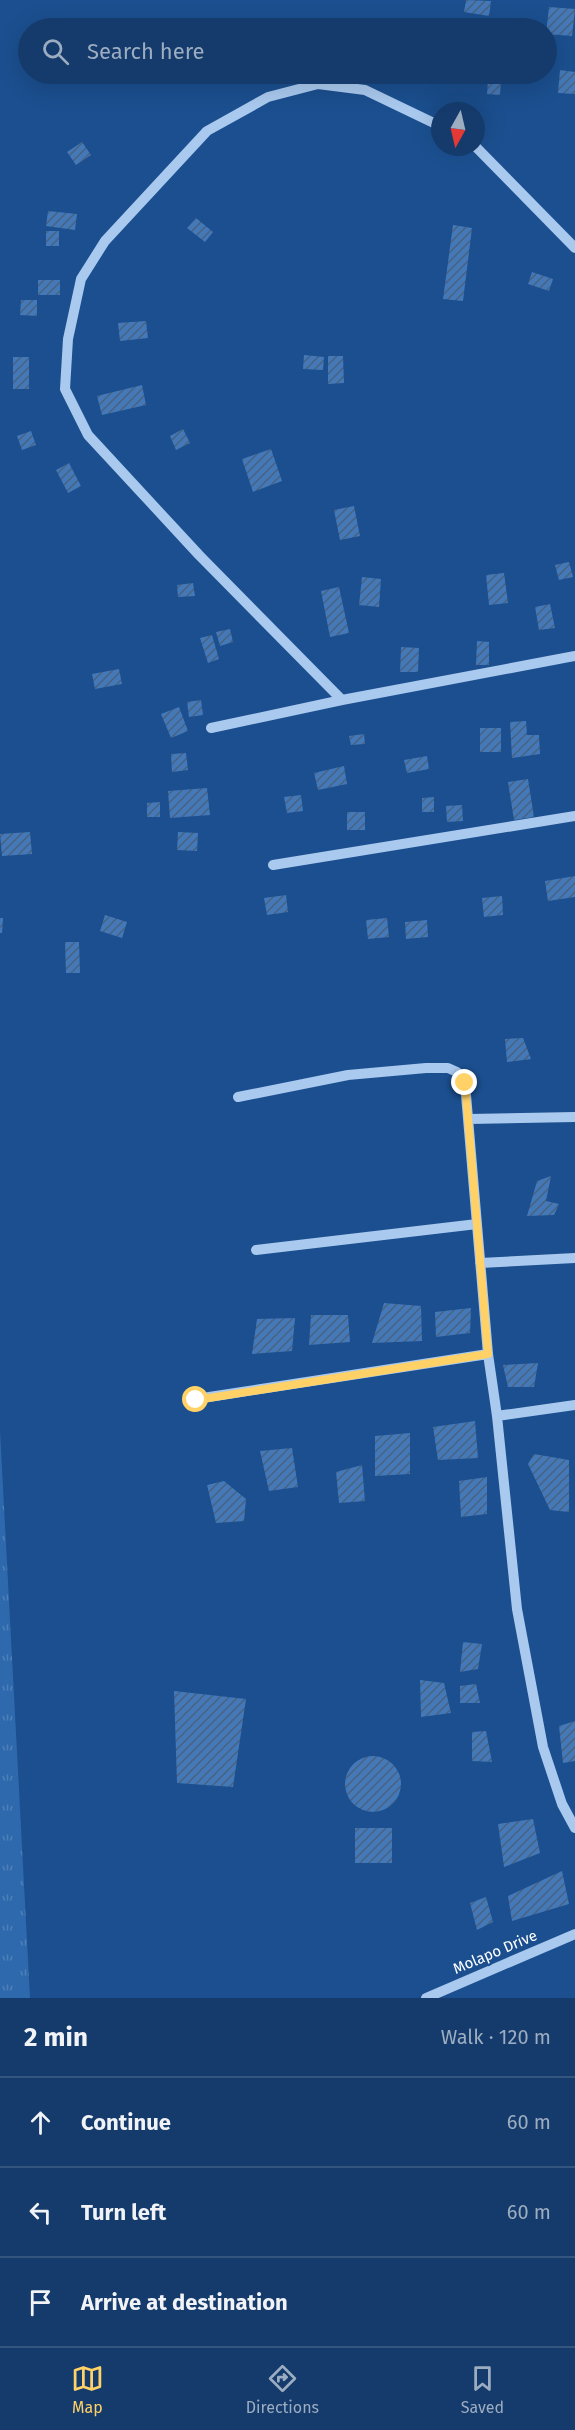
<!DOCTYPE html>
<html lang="en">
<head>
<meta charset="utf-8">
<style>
	:root { --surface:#143b6b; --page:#1d4271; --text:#f1f3f6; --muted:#9dadc1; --line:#33557e; --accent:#ffd166 }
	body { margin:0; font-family:"Fira Sans",sans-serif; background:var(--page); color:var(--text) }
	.compass { position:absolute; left:431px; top:102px; width:54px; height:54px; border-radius:50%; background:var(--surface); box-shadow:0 6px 24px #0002; rotate:188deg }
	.stop { position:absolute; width:18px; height:18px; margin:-14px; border:4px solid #ffd166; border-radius:50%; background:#fff }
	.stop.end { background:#ffd166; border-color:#fff; box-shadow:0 2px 6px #0008 }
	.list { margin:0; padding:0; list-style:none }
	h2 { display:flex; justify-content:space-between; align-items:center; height:78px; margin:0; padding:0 24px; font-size:26px }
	h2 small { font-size:20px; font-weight:400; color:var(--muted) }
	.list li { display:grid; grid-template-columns:39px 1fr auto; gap:18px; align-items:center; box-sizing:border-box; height:90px; padding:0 24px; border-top:2px solid var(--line) }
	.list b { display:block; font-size:22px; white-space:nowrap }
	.list em { font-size:20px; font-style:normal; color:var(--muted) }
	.icon { flex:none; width:33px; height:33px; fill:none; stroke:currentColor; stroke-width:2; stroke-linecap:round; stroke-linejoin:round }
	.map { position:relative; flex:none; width:575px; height:1998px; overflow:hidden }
	.search { position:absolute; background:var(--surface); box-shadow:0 6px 24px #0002; left:18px; right:18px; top:18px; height:66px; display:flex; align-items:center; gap:15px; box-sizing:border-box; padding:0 21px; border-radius:33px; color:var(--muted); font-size:22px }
	.sheet { height:348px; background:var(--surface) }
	nav { display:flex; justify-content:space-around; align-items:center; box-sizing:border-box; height:84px; border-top:2px solid var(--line); background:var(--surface); font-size:16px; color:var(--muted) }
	nav a { display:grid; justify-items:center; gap:3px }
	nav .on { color:var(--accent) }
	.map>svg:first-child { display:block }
</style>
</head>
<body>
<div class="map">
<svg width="575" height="1998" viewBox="0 0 575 1998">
	<defs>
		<pattern id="grass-tufts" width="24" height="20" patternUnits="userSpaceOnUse" patternTransform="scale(1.5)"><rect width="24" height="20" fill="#2e69ad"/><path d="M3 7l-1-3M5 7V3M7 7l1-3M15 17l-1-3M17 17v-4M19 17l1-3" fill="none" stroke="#4d80b9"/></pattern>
		<pattern id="building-hatch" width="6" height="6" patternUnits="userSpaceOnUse" patternTransform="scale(1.5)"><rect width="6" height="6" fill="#4478b7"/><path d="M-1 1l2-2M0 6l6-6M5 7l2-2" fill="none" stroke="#486282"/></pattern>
	</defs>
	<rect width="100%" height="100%" fill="#1b4f8f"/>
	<path fill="url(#grass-tufts)" d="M 0,1431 L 30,1998 L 0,1998 Z"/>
	<path fill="url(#building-hatch)" d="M 466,0 L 491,1 L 489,16 L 464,12 Z
		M 549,7 L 575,9 L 572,36 L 546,34 Z
		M 560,70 L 575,72 L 575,94 L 558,93 Z
		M 488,80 L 501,81 L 500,95 L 487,94 Z
		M 82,142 L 91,155 L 76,165 L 67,152 Z
		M 48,211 L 77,214 L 75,230 L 46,226 Z
		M 196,218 L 213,232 L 205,242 L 187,228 Z
		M 453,225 L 472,228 L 463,301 L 443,299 Z
		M 46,231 L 59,231 L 59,246 L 46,246 Z
		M 532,272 L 553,279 L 549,291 L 528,284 Z
		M 38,280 L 60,280 L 60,295 L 38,295 Z
		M 21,300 L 37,300 L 37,316 L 20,315 Z
		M 146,321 L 148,338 L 120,341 L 118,323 Z
		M 304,355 L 324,357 L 323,370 L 303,369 Z
		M 328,356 L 343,356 L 344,383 L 328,384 Z
		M 13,357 L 29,357 L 29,389 L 13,389 Z
		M 142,385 L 146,405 L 102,415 L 97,396 Z
		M 183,429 L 190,443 L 176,450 L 170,436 Z
		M 31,431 L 36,445 L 22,450 L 17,436 Z
		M 271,449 L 282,481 L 253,492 L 242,459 Z
		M 69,463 L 81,486 L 68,493 L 56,470 Z
		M 354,506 L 360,536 L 340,540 L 334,510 Z
		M 569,562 L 573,577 L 559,580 L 555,565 Z
		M 504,573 L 508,603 L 489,605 L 486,575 Z
		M 362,577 L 381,579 L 379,607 L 359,605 Z
		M 193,583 L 195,596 L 178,597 L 177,585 Z
		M 339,587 L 349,633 L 330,637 L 321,591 Z
		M 550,604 L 555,628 L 539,630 L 535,607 Z
		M 230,629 L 233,642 L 220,646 L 216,632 Z
		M 212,635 L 219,659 L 208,663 L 200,638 Z
		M 477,641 L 489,642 L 489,665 L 476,665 Z
		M 401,647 L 419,648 L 418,672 L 400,672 Z
		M 119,669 L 122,684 L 95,689 L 92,674 Z
		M 201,700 L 203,715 L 189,717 L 187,702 Z
		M 179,707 L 188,731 L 171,738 L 161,714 Z
		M 526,721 L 527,735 L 539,735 L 540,754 L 512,758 L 510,722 Z
		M 480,728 L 501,728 L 501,752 L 480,752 Z
		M 364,734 L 365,744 L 351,745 L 349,736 Z
		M 186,753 L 188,770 L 172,772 L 171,754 Z
		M 427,756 L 429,769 L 407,773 L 404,760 Z
		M 344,766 L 347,784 L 318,790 L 314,773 Z
		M 528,779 L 534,817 L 514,820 L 508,782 Z
		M 207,788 L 210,815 L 170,818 L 168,791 Z
		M 301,795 L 303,811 L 287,813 L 284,797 Z
		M 434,797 L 434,812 L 422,812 L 422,798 Z
		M 160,802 L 160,817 L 147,817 L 147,803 Z
		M 462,805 L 463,821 L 447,822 L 446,806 Z
		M 347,812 L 365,812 L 365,830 L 347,830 Z
		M 30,832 L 32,854 L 2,856 L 0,834 Z
		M 178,832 L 198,833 L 197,851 L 177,850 Z
		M 575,876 L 575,897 L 548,901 L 545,881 Z
		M 286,895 L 288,912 L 267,915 L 264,898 Z
		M 502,896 L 503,915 L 484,917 L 482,898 Z
		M 105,915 L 127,922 L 122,938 L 100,931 Z
		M 0,918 L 3,918 L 2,933 L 0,933 Z
		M 387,918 L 389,937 L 368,939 L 366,920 Z
		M 427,920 L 428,937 L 406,939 L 405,922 Z
		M 65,942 L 79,942 L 80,973 L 66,973 Z
		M 523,1038 L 531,1059 L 507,1062 L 505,1039 Z
		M 551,1176 L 546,1201 L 559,1204 L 554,1215 L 527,1216 L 537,1181 Z
		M 384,1303 L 421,1306 L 422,1341 L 372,1343 Z
		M 471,1308 L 470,1333 L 436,1337 L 435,1312 Z
		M 311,1315 L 348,1315 L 350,1342 L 309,1345 Z
		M 295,1318 L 292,1351 L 252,1354 L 257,1319 Z
		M 538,1363 L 534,1387 L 508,1387 L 503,1365 Z
		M 475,1421 L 478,1458 L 438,1460 L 433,1427 Z
		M 410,1433 L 410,1474 L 375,1476 L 375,1436 Z
		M 292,1448 L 298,1487 L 269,1491 L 260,1451 Z
		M 534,1454 L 569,1460 L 569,1512 L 550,1510 L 528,1464 Z
		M 362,1465 L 365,1501 L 339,1503 L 336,1472 Z
		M 487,1477 L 487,1514 L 461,1517 L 459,1481 Z
		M 224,1481 L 246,1499 L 244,1521 L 216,1523 L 207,1485 Z
		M 463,1642 L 482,1644 L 478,1669 L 460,1672 Z
		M 420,1680 L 444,1683 L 451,1713 L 421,1717 Z
		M 476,1684 L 480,1703 L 460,1703 L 460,1686 Z
		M 174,1691 L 246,1699 L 233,1787 L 177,1783 Z
		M 575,1721 L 575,1761 L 563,1763 L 559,1726 Z
		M 486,1731 L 492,1762 L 472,1761 L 472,1732 Z
		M345 1784a28 28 0 1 1 56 0a28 28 0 1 1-56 0Z
		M 533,1819 L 540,1853 L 504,1867 L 498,1824 Z
		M 355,1828 L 392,1828 L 392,1863 L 355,1863 Z
		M 562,1871 L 569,1904 L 512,1921 L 508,1896 Z
		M 486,1897 L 493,1922 L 477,1930 L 470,1903 Z"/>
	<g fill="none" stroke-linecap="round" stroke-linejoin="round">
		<path stroke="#a9c9ee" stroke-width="10" d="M 476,147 L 575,248
			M 342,700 L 199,555 L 88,435 L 65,389 L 68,339 L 81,279 L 105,241 L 207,131 L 268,97 L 318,84 L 365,90 L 440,126
			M 211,728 L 342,700 L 575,656
			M 273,865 L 575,816
			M 238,1097 L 348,1075 L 426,1068 L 448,1068 L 457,1072 L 465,1083 L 488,1354 L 497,1416 L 517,1609 L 543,1747 L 562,1804 L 575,1828
			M 469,1119 L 575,1117
			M 256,1250 L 477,1224
			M 480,1263 L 575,1258
			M 196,1399 L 488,1354
			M 497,1416 L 575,1405
			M 426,1998 L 575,1934"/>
	</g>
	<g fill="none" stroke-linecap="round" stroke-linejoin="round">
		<path stroke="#ffd166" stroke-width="8" d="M 196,1400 L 488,1354 L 465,1083"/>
	</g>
	<g text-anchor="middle" stroke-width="5" stroke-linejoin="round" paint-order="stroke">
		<g font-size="15" fill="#fff" stroke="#1b4f8f">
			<text transform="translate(495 1952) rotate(-23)" y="5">Molapo Drive</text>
		</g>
	</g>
</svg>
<svg class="compass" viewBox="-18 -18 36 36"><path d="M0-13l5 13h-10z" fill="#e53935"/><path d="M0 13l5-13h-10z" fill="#9dadc1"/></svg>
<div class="stop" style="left:196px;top:1400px"></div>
<div class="stop end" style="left:465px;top:1083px"></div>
<div class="search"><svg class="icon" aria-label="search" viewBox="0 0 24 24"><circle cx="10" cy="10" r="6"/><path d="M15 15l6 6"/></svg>Search here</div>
</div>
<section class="sheet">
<h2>2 min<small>Walk · 120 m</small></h2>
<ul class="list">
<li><svg class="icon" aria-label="ahead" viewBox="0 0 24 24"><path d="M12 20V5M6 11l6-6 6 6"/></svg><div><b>Continue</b></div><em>60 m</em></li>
<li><svg class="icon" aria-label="left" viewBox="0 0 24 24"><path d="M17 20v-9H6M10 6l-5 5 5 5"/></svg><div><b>Turn left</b></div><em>60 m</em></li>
<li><svg class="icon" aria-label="arrive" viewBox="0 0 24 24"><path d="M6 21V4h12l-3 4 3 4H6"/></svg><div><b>Arrive at destination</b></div></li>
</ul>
</section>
<nav>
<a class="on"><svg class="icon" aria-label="map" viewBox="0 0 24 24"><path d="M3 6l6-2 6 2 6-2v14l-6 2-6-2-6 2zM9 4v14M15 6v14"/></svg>Map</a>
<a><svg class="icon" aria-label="directions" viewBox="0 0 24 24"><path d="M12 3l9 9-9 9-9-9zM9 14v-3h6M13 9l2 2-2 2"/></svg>Directions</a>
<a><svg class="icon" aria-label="saved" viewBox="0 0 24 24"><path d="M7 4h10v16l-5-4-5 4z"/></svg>Saved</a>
</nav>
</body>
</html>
